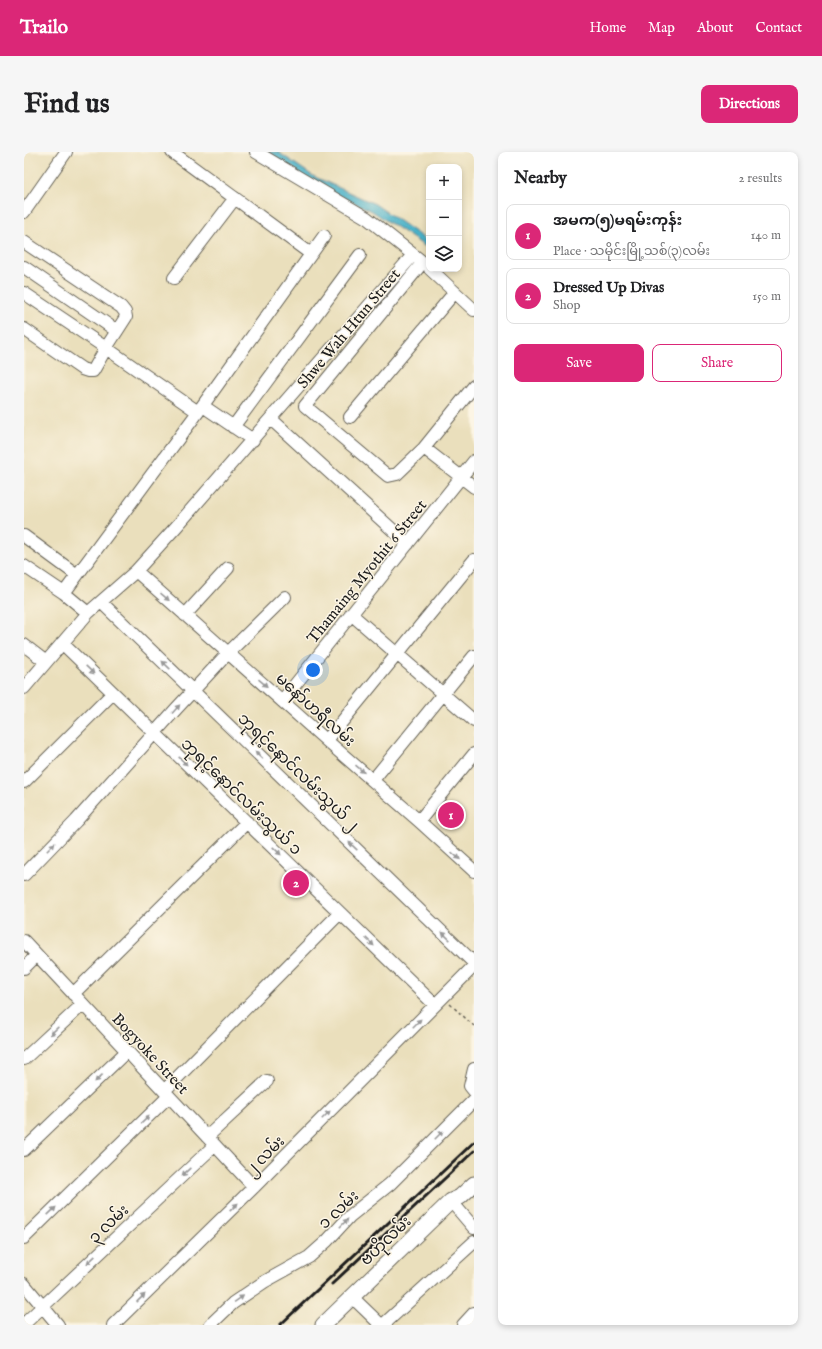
<!DOCTYPE html>
<html lang="en">
<head>
<meta charset="utf-8">
<style>
	:root { --surface:#fff; --page:#f6f6f6; --text:#202124; --muted:#757577; --line:#e0e0e0; --accent:#db2777 }
	body { margin:0; font-family:"IM FELL English","Noto Sans Myanmar",serif; background:var(--page); color:var(--text) }
	.controls { position:absolute; right:12px; top:12px; display:grid; overflow:hidden; border-radius:8px; box-shadow:0 2px 6px #0003 }
	.controls button { width:36px; height:36px; display:grid; place-items:center; padding:0; border:0; border-bottom:1px solid var(--line); background:var(--surface); color:var(--text); font:20px sans-serif }
	.you { position:absolute; left:289px; top:518px; width:14px; height:14px; margin:-10px; border:3px solid #fff; border-radius:50%; background:#1a73e8; box-shadow:0 0 0 6px #1a73e833 }
	.badge { display:grid; place-items:center; width:26px; height:26px; border-radius:50%; background:var(--accent); color:#fff; font-size:13px; font-weight:700 }
	.pin { position:absolute; translate:-50% -50%; border:2px solid #fff; box-shadow:0 1px 4px #0006 }
	.list { margin:0; padding:0; list-style:none }
	h2 { display:flex; justify-content:space-between; align-items:center; height:52px; margin:0; padding:0 16px; font-size:17px }
	h2 small { font-size:13px; font-weight:400; color:var(--muted) }
	.list li { display:grid; grid-template-columns:26px 1fr auto; gap:12px; align-items:center; box-sizing:border-box; height:56px; margin:0 8px 8px; padding:0 8px; border:1px solid var(--line); border-radius:8px }
	.list b { display:block; font-size:15px; white-space:nowrap }
	.list p { margin:0; font-size:13px; white-space:nowrap; color:var(--muted) }
	.list em { font-size:13px; font-style:normal; color:var(--muted) }
	.actions { display:flex; gap:8px; padding:12px 16px }
	.actions a { flex:1; padding:9px 0; border:1px solid var(--accent); border-radius:8px; text-align:center; font-size:14px; color:var(--accent) }
	.actions .main { background:var(--accent); color:#fff }
	.icon { flex:none; width:22px; height:22px; fill:none; stroke:currentColor; stroke-width:2; stroke-linecap:round; stroke-linejoin:round }
	.map { position:relative; flex:none; width:450px; height:1173px; overflow:hidden; border-radius:8px }
	header { display:flex; align-items:center; gap:24px; box-sizing:border-box; height:56px; padding:0 20px; background:var(--accent); color:#fff }
	header strong { font-size:19px }
	nav { display:flex; gap:22px; margin-inline-start:auto; font-size:14px }
	.intro { display:flex; align-items:center; justify-content:space-between; box-sizing:border-box; height:96px; padding:0 24px }
	h1 { margin:0; font-size:28px }
	.button { padding:10px 18px; border-radius:8px; background:var(--accent); color:#fff; font-size:14px; font-weight:700 }
	main { display:flex; gap:24px; padding:0 24px }
	aside { flex:1; background:var(--surface); border-radius:8px; box-shadow:0 2px 6px #0003 }
	.map>svg:first-child { display:block }
</style>
</head>
<body>
<header>
<strong>Trailo</strong>
<nav><a>Home</a><a>Map</a><a>About</a><a>Contact</a></nav>
</header>
<div class="intro"><h1>Find us</h1><a class="button">Directions</a></div>
<main>
<div class="map">
<svg width="450" height="1173" viewBox="0 0 450 1173">
	<rect width="100%" height="100%" fill="#fcf5e5"/>
	<filter id="ink" filterUnits="userSpaceOnUse"><feTurbulence type="fractalNoise" baseFrequency=".025" numOctaves="2"/><feDisplacementMap in="SourceGraphic" scale="8" xChannelSelector="R" yChannelSelector="G"/><feConvolveMatrix kernelMatrix="1 2 1 2 8 2 1 2 1" color-interpolation-filters="sRGB"/></filter>
	<filter id="wash" filterUnits="userSpaceOnUse"><feTurbulence type="fractalNoise" baseFrequency=".012" numOctaves="4" result="noise"/><feDisplacementMap in="SourceGraphic" scale="16" xChannelSelector="R" yChannelSelector="G"/><feGaussianBlur stdDeviation="0.9" result="paint"/><feColorMatrix in="noise" values="0 0 0 0 0 0 0 0 0 0 0 0 0 0 0 0 0 1.4 0 .05"/><feComposite in="paint" operator="in"/></filter>
	<g filter="url(#wash)">
		<rect width="100%" height="100%" fill="#eadfbc"/>
		<path fill="#4ab1c8" stroke="#336672" d="M 243,0 L 254,0 L 289,24 L 351,52 L 405,90 L 405,97 L 348,59 L 285,30 Z"/>
	</g>
	<g filter="url(#ink)">
		<g fill="none" stroke-linecap="round" stroke-linejoin="round">
			<g stroke="#646054" stroke-width="14">
				<path id="minor" d="M 148,0 L 287,102
					M 232,0 L 343,66 L 396,108
					M 0,60 L 42,0
					M 0,90 L 97,155 L 101,160 L 102,165 L 82,196 L 69,219 L 64,219 L 58,217 L 0,177
					M 399,110 L 281,254 L 364,324 L 373,322 L 400,296 L 450,234
					M 0,115 L 93,179
					M 406,117 L 450,158
					M 150,126 L 211,46
					M 0,141 L 82,196 L 174,260
					M 179,254 L 229,288
					M 326,265 L 431,140
					M 247,267 L 384,392
					M 209,275 L 336,103
					M 400,296 L 450,335
					M 0,384 L 53,423
					M 0,414 L 40,441 L 64,461 L 0,536
					M 112,419 L 303,589 L 395,669 L 450,719
					M 40,441 L 174,260 L 300,84
					M 77,450 L 450,811
					M 64,461 L 112,419 L 152,375 L 389,103
					M 327,462 L 450,569
					M 161,463 L 204,416
					M 38,491 L 411,853
					M 0,493 L 22,510
					M 258,549 L 450,309
					M 303,588 L 450,408
					M 349,628 L 450,504
					M 0,630 L 89,541
					M 395,669 L 450,602
					M 0,723 L 52,669 L 152,557 L 204,501 L 261,445
					M 0,789 L 230,1035
					M 0,816 L 13,803
					M 49,842 L 223,670
					M 0,907 L 59,852
					M 450,917 L 446,934 L 450,939
					M 140,939 L 316,761
					M 183,985 L 243,929
					M 0,998 L 103,899
					M 427,1049 L 450,1076
					M 0,1086 L 145,944
					M 0,1132 L 34,1173
					M 328,1145 L 357,1173
					M 0,1172 L 191,993
					M 89,1173 L 230,1035 L 450,814
					M 186,1173 L 209,1151 L 240,1130 L 285,1105 L 303,1089 L 326,1064 L 366,1032 L 450,948
					M 359,1173 L 450,1090
					M 439,1173 L 450,1161"/>
			</g>
			<g stroke="#646054" stroke-width="17">
				<path id="major" d="M 299,1173 L 427,1049 L 436,1045 L 450,1032"/>
			</g>
			<path stroke="#646054" stroke-width="1.5" stroke-dasharray="3 3" stroke-linecap="butt" d="M 426,852 L 450,874"/>
			<use href="#minor" stroke="#fff" stroke-width="12"/>
			<use href="#major" stroke="#fff" stroke-width="15"/>
			<path stroke="#1c1c1c" stroke-width="3" d="M 308,1132 L 450,999
				M 256,1173 L 450,990"/>
		</g>
		<defs><path id="oneway-solid" d="M-6-.8H1V-3.2L6.5 0L1 3.2V.8H-6Z"/></defs>
		<g fill="#999">
			<use href="#oneway-solid" transform="translate(141 445) rotate(41)"/>
			<use href="#oneway-solid" transform="translate(142 513) rotate(-136)"/>
			<use href="#oneway-solid" transform="translate(66 518) rotate(44)"/>
			<use href="#oneway-solid" transform="translate(239 531) rotate(41)"/>
			<use href="#oneway-solid" transform="translate(152 557) rotate(-48)"/>
			<use href="#oneway-solid" transform="translate(235 603) rotate(-136)"/>
			<use href="#oneway-solid" transform="translate(159 609) rotate(44)"/>
			<use href="#oneway-solid" transform="translate(336 617) rotate(41)"/>
			<use href="#oneway-solid" transform="translate(329 694) rotate(-136)"/>
			<use href="#oneway-solid" transform="translate(27 695) rotate(-46)"/>
			<use href="#oneway-solid" transform="translate(253 699) rotate(44)"/>
			<use href="#oneway-solid" transform="translate(432 704) rotate(41)"/>
			<use href="#oneway-solid" transform="translate(422 784) rotate(-136)"/>
			<use href="#oneway-solid" transform="translate(346 790) rotate(44)"/>
			<use href="#oneway-solid" transform="translate(393 871) rotate(-45)"/>
			<use href="#oneway-solid" transform="translate(30 879) rotate(137)"/>
			<use href="#oneway-solid" transform="translate(75 926) rotate(136)"/>
			<use href="#oneway-solid" transform="translate(302 963) rotate(-45)"/>
			<use href="#oneway-solid" transform="translate(121 968) rotate(-44)"/>
			<use href="#oneway-solid" transform="translate(415 983) rotate(-45)"/>
			<use href="#oneway-solid" transform="translate(162 1020) rotate(137)"/>
			<use href="#oneway-solid" transform="translate(210 1055) rotate(-44)"/>
			<use href="#oneway-solid" transform="translate(28 1059) rotate(-44)"/>
			<use href="#oneway-solid" transform="translate(320 1071) rotate(-46)"/>
			<use href="#oneway-solid" transform="translate(67 1108) rotate(137)"/>
			<use href="#oneway-solid" transform="translate(117 1146) rotate(-44)"/>
			<use href="#oneway-solid" transform="translate(215 1147) rotate(-35)"/>
		</g>
	</g>
	<g text-anchor="middle" stroke-width="3" stroke-linejoin="round" paint-order="stroke">
		<g font-size="16" fill="#1c1c1c" stroke="#fcf5e5">
			<text transform="translate(324 176) rotate(-50)" y="6">Shwe Wah Htun Street</text>
			<text transform="translate(342 419) rotate(-51)" y="6">Thamaing Myothit 6 Street</text>
			<text transform="translate(292 557) rotate(42)" y="6">မနော်ဟရီလမ်း</text>
			<text transform="translate(275 619) rotate(44)" y="6">ဘုရင့်နောင်လမ်းသွယ် ၂</text>
			<text transform="translate(218 644) rotate(44)" y="6">ဘုရင့်နောင်လမ်းသွယ် ၁</text>
			<text transform="translate(127 901) rotate(47)" y="6">Bogyoke Street</text>
			<text transform="translate(240 1003) rotate(-45)" y="6">၂ လမ်း</text>
			<text transform="translate(314 1057) rotate(-43)" y="6">၁ လမ်း</text>
			<text transform="translate(84 1071) rotate(-43)" y="6">၃ လမ်း</text>
			<text transform="translate(361 1088) rotate(-44)" y="6">ဗဟိုလမ်း</text>
		</g>
	</g>
</svg>
<div class="controls">
<button>+</button>
<button>−</button>
<button><svg class="icon" aria-label="layers" viewBox="0 0 24 24"><path d="M12 4l9 5-9 5-9-5zM3 14l9 5 9-5"/></svg></button>
</div>
<div class="you"></div>
<div class="pin badge" style="left:427px;top:663px">1</div>
<div class="pin badge" style="left:272px;top:731px">2</div>
</div>
<aside>
<h2>Nearby<small>2 results</small></h2>
<ul class="list">
<li><span class="badge">1</span><div><b>အမက(၅)မရမ်းကုန်း</b><p>Place · သမိုင်းမြို့သစ်(၃)လမ်း</p></div><em>140 m</em></li>
<li><span class="badge">2</span><div><b>Dressed Up Divas</b><p>Shop</p></div><em>150 m</em></li>
</ul>
<div class="actions"><a class="main">Save</a><a>Share</a></div>
</aside>
</main>
</body>
</html>
